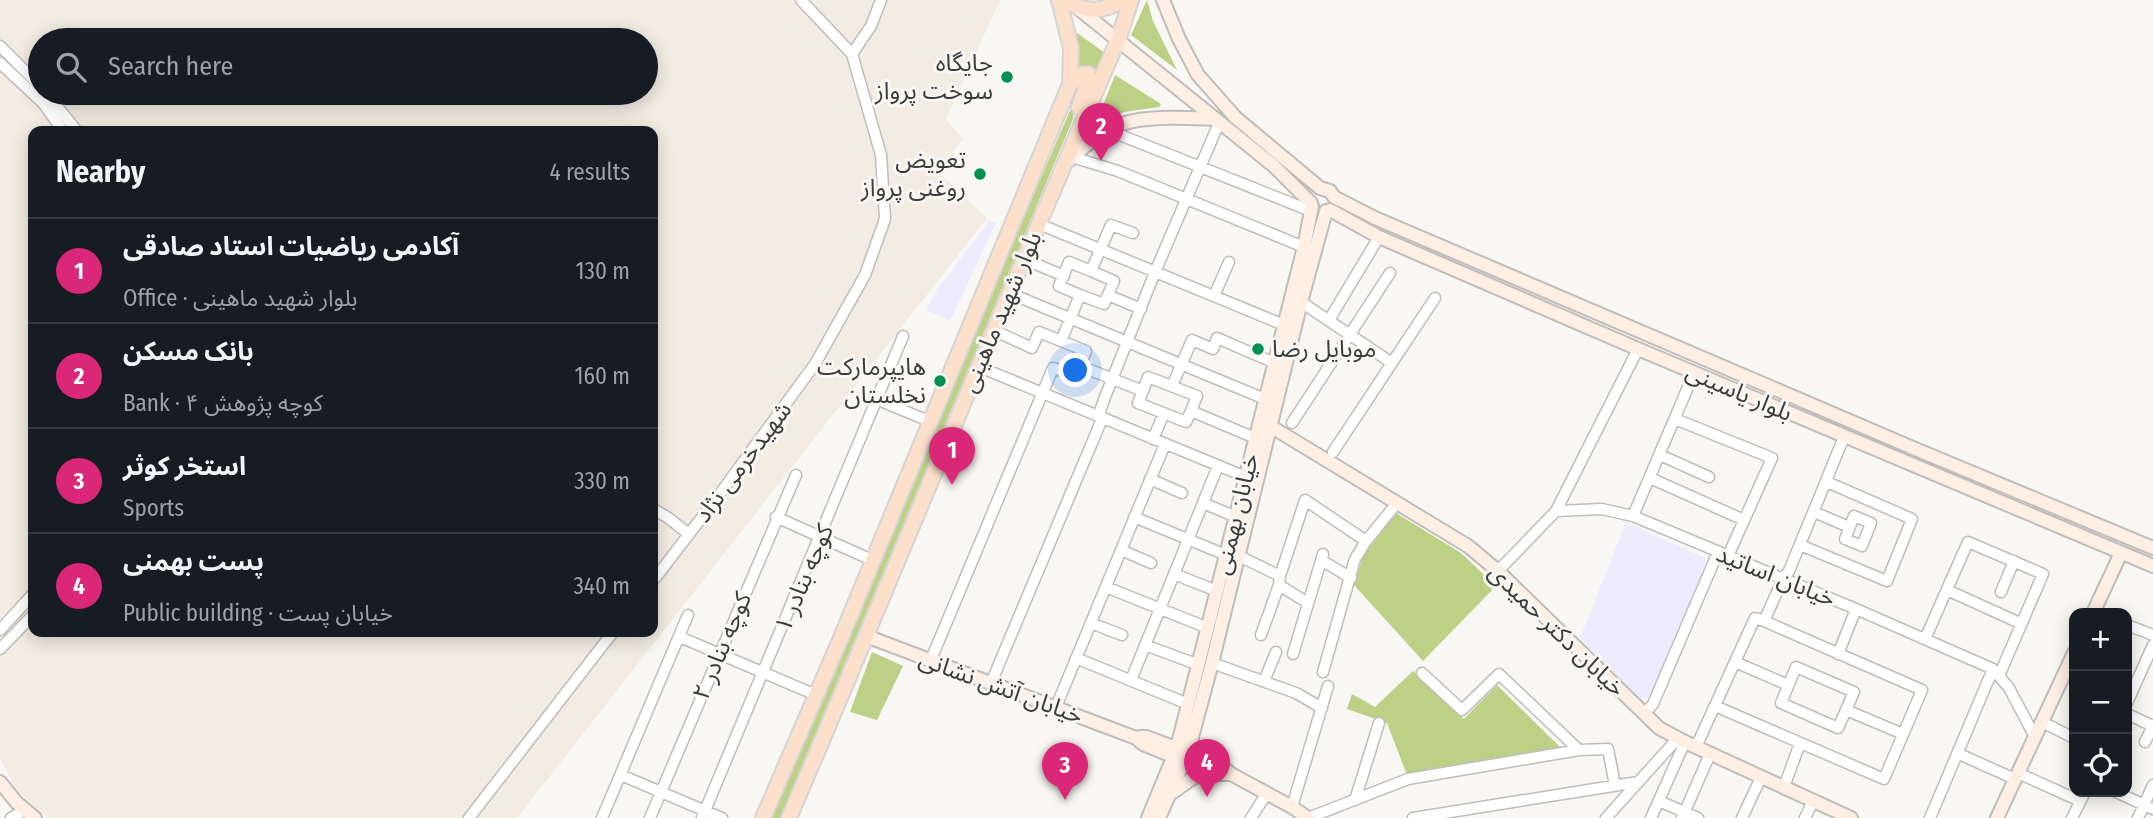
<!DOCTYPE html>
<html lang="en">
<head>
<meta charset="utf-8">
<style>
	:root { --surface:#171b24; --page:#242831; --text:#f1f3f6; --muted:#9ea1a6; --line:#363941; --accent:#db2777 }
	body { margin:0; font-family:"Fira Sans Condensed","Noto Sans Arabic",sans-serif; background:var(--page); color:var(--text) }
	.controls { position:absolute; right:21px; bottom:21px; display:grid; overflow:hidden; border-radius:14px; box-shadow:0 4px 18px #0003 }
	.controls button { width:63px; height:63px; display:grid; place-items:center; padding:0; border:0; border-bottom:2px solid var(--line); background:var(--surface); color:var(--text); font:35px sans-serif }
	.you { position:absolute; left:1076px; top:371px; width:24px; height:24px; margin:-18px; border:5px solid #fff; border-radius:50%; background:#1a73e8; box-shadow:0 0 0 10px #1a73e833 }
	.badge { display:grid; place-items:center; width:46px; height:46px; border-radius:50%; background:var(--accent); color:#fff; font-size:23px; font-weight:700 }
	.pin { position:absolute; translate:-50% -58px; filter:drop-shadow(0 2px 4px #0008) }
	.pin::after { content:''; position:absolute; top:37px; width:24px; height:21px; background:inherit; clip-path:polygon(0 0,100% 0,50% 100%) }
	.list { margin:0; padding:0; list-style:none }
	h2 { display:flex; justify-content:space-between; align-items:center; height:91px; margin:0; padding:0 28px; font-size:30px }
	h2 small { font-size:23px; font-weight:400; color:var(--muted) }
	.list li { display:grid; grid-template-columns:46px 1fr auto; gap:21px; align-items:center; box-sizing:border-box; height:105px; padding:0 28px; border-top:2px solid var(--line) }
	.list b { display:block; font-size:26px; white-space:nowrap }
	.list p { margin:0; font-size:23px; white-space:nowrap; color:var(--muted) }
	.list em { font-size:23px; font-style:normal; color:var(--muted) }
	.icon { flex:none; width:38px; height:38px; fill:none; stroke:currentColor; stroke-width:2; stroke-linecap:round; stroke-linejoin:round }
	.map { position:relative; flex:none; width:2153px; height:818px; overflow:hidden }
	.search { position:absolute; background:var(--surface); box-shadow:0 4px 18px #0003; left:28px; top:28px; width:630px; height:77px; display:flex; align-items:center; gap:18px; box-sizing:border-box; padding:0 24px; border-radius:38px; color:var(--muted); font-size:26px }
	.panel { position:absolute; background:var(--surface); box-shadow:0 4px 18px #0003; left:28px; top:126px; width:630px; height:511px; border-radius:14px }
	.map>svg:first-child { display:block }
</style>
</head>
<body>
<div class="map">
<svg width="2153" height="818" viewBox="0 0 2153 818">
	<rect width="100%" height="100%" fill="#f9f7f4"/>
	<path fill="#f2ece2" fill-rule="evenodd" d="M 0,0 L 1000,0 L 946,119 L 963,139 L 938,172 L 987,218 L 517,818 L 48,818 L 16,789 L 0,759 ZM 40,40 L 646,40 L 646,93 L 40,93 ZM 33,131 L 653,131 L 653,632 L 33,632 Z"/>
	<path fill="#edebfd" d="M 989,221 L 996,223 L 950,321 L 926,310 L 936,291 Z
		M 1626,522 L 1705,558 L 1706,565 L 1651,695 L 1641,701 L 1580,638 Z"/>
	<path fill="#bcd086" d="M 1147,0 L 1153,21 L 1177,70 L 1131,35 Z
		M 1077,33 L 1105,53 L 1095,76 L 1088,68 L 1079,68 Z
		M 1115,75 L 1161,104 L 1159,107 L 1124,112 L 1098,124 L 1096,123 Z
		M 1084,78 L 1074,109 L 1073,119 L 780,818 L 772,818 L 971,340 Z
		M 1396,513 L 1461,553 L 1496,586 L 1423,661 L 1354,585 L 1363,556 Z
		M 872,652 L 903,666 L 877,720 L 850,712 Z
		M 1413,671 L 1464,719 L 1497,685 L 1560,747 L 1407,775 L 1387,723 L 1347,709 L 1352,694 L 1375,707 Z"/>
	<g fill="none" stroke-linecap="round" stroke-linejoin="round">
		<g stroke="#bfbdba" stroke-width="13">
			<path id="street" d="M 0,46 L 40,86
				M 852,54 L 871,26 L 881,0
				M 0,63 L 43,103 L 63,131
				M 46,93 L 77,131
				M 1110,131 L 1311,211
				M 1072,157 L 1118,171 L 1304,247
				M 1039,224 L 1284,325
				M 1024,259 L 1064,276
				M 1009,293 L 1265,399
				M 1080,295 L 1059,286 L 1069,262 L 1091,271 L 1111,225 L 1133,233
				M 1108,295 L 1141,309
				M 1214,296 L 1229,262
				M 1301,302 L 1392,363
				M 1329,320 L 1379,237
				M 993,330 L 1032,348 L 1039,332 L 1061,341
				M 977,366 L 1246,477
				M 1080,366 L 1086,351 L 1061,341 L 1080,295 L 1104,304 L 1114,281 L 1091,271
				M 1172,386 L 1192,340 L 1213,349 L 1217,338 L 1275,363
				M 1143,391 L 1138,403 L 1186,422 L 1191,411
				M 878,400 L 929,421
				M 1102,419 L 1100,411 L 1105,397 L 1155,272 L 1219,123
				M 1675,419 L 1772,458 L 1728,556
				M 1292,423 L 1390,273
				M 1153,439 L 1164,413
				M 1333,452 L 1435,298
				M 1660,455 L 1709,477
				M 1650,478 L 1744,520
				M 1150,479 L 1182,493
				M 1203,503 L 1236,517
				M 653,509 L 667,517 L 689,534
				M 1556,511 L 1638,349
				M 1814,512 L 1849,527
				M 1633,516 L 1694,373
				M 1854,516 L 1871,523 L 1862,546 L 1845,539 Z
				M 776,517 L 872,560
				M 1134,517 L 1226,555
				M 1800,545 L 1887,581 L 1912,519 L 1827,482
				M 1121,550 L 1151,563
				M 1237,555 L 1280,576
				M 1321,560 L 1351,578
				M 1498,571 L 1556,511 L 1602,509 L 1633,516 L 1856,609 L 1993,669 L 2009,688 L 2035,737
				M 1174,574 L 1217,591
				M 653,581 L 716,499 L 815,364 L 865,275 L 885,219 L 881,155 L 852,54 L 801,0
				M 1279,585 L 1308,603
				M 1106,587 L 1208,628
				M 1947,590 L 2022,624
				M 2001,592 L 2014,561
				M 1091,623 L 1122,635
				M 2127,625 L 2153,635
				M 0,630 L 33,594
				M 1261,635 L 1279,585 L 1280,576 L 1305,500 L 1366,541
				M 680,637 L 816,695
				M 1925,639 L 1968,542 L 2043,574 L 1999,676
				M 1145,645 L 1199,665
				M 0,649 L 33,615
				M 1293,654 L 1323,554
				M 1838,654 L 1856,609
				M 1076,658 L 1188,704
				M 930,662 L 1053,368 L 1076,376 L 1080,366 L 1143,391 L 1148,377 L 1197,396 L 1191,411 L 1255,438
				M 1735,662 L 1788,685
				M 1212,663 L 1296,693 L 1322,708
				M 1796,667 L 1854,692 L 1838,728 L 1781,703 Z
				M 1323,672 L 1355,559 L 1366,541 L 1397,503
				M 1422,673 L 1462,710 L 1499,674 L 1579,750
				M 1131,680 L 1218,466
				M 1264,681 L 1276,652
				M 991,683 L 1102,419
				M 2127,703 L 2153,645
				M 1715,706 L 1884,779 L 1922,690 L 1764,621
				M 1056,707 L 1165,444
				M 1846,710 L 1903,734
				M 1644,714 L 1653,704 L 1718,552
				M 2127,714 L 2153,726 L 2145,742
				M 2042,722 L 2074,738
				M 1696,747 L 1755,618 L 1764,621 L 1783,579 L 1789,571 L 1844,437
				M 1959,754 L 2015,779
				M 2018,773 L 2080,801
				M 621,775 L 722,818
				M 1784,787 L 1800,743
				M 2116,792 L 2153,809
				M 1355,800 L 1379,723
				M 1659,801 L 1698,818
				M 1292,807 L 1328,686
				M 11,818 L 25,810
				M 469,818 L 613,632
				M 602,818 L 688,615
				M 650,818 L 796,475
				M 702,818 L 903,336
				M 1251,818 L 1267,793
				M 1308,818 L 1408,779 L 1579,750 L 1608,749 L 1615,785
				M 1413,818 L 1638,782
				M 1606,818 L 1678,738
				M 1651,818 L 1685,742
				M 1682,818 L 1710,754
				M 1742,818 L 1761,777
				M 1805,818 L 1813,801
				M 1930,818 L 1993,669
				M 2072,818 L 2085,792
				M 2138,818 L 2153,785"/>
		</g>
		<g stroke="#bfbdba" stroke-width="16">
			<path id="secondary" d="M 1163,0 L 1179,39 L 1198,75 L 1236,118 L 1320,188 L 1330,191 L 1334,197 L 1375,218 L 1913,448 L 2153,548
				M 1079,9 L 1274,166 L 1311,203
				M 1064,165 C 1080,149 1100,133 1122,124 C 1147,115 1187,118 1214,119
				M 1330,210 L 1379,237 L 1638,349 L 2153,566
				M 1270,426 L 1468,546 L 1498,571 L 1659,728 L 1685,742 L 1851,818
				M 2093,613 L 2121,553
				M 866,636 L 1136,738 L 1143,744 L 1216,774 L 1231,774
				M 1140,737 L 1146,737 L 1219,764 L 1231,774 L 1292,807 L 1308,818
				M 0,782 L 17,803 L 35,818
				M 1173,792 L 1194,777 L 1216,774
				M 1148,818 L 1177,748 L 1304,247 L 1312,206
				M 1159,818 L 1188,752 L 1212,663 L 1301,302 L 1326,211
				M 1997,818 L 2074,653"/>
		</g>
		<g stroke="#d4d4d4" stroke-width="18">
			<path id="primary" d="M 1065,0 C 1085,13 1101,13 1122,0
				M 1070,84 L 1083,74 L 1088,74 L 1089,78 L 1079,107
				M 763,818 L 843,633 L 1070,84 L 1071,48 L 1059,0
				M 789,818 C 900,559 1005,298 1118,40 L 1131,0"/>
		</g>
		<use href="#street" stroke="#fff" stroke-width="10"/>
		<use href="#secondary" stroke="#feefe5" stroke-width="12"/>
		<use href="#primary" stroke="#fde0cb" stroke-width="14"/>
	</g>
	<g fill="#009050" stroke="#f9f7f4" stroke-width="2.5">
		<circle cx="1007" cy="77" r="7"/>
		<circle cx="980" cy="174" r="7"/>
		<circle cx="1258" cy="349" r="7"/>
		<circle cx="940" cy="381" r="7"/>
	</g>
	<g text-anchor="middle" stroke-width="6" stroke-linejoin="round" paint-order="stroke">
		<g font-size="24" fill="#3c3c3b" stroke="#f9f7f4" text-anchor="end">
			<text x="993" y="71">جایگاه<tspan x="993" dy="28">سوخت پرواز</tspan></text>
			<text x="966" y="168">تعویض<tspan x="966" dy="28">روغنی پرواز</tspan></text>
			<text x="1272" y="357" text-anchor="start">موبایل رضا</text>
			<text x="926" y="375">هایپرمارکت<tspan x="926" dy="28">نخلستان</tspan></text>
		</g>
		<g font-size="24" fill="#3c3c3b" stroke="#f9f7f4">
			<text transform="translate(1001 312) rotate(-67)" y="8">بلوار شهید ماهینی</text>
			<text transform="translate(1739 392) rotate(23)" y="8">بلوار یاسینی</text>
			<text transform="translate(743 462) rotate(-53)" y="8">شهیدخرمی نژاد</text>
			<text transform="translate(1236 514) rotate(-76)" y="8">خیابان بهمنی</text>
			<text transform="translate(1776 576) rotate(22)" y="8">خیابان اساتید</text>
			<text transform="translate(804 578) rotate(-67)" y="8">کوچه بنادر ۱</text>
			<text transform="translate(1557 630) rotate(44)" y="8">خیابان دکتر حمیدی</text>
			<text transform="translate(722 646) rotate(-67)" y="8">کوچه بنادر ۲</text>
			<text transform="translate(1001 687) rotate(20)" y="8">خیابان آتش نشانی</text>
		</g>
	</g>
</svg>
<div class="controls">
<button>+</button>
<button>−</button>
<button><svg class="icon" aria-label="locate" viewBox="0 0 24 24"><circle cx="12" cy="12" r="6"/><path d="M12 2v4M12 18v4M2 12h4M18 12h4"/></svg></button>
</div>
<div class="you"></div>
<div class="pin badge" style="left:952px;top:485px">1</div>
<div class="pin badge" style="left:1101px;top:161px">2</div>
<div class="pin badge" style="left:1065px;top:800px">3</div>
<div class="pin badge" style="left:1207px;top:797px">4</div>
<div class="search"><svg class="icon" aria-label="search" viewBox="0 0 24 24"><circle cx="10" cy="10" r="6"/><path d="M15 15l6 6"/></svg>Search here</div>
<section class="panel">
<h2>Nearby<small>4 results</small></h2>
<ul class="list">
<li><span class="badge">1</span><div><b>آکادمی ریاضیات استاد صادقی</b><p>Office · بلوار شهید ماهینی</p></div><em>130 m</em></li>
<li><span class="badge">2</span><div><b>بانک مسکن</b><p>Bank · کوچه پژوهش ۴</p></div><em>160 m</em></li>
<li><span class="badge">3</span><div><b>استخر کوثر</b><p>Sports</p></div><em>330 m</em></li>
<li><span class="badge">4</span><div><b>پست بهمنی</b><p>Public building · خیابان پست</p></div><em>340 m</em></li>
</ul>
</section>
</div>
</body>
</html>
